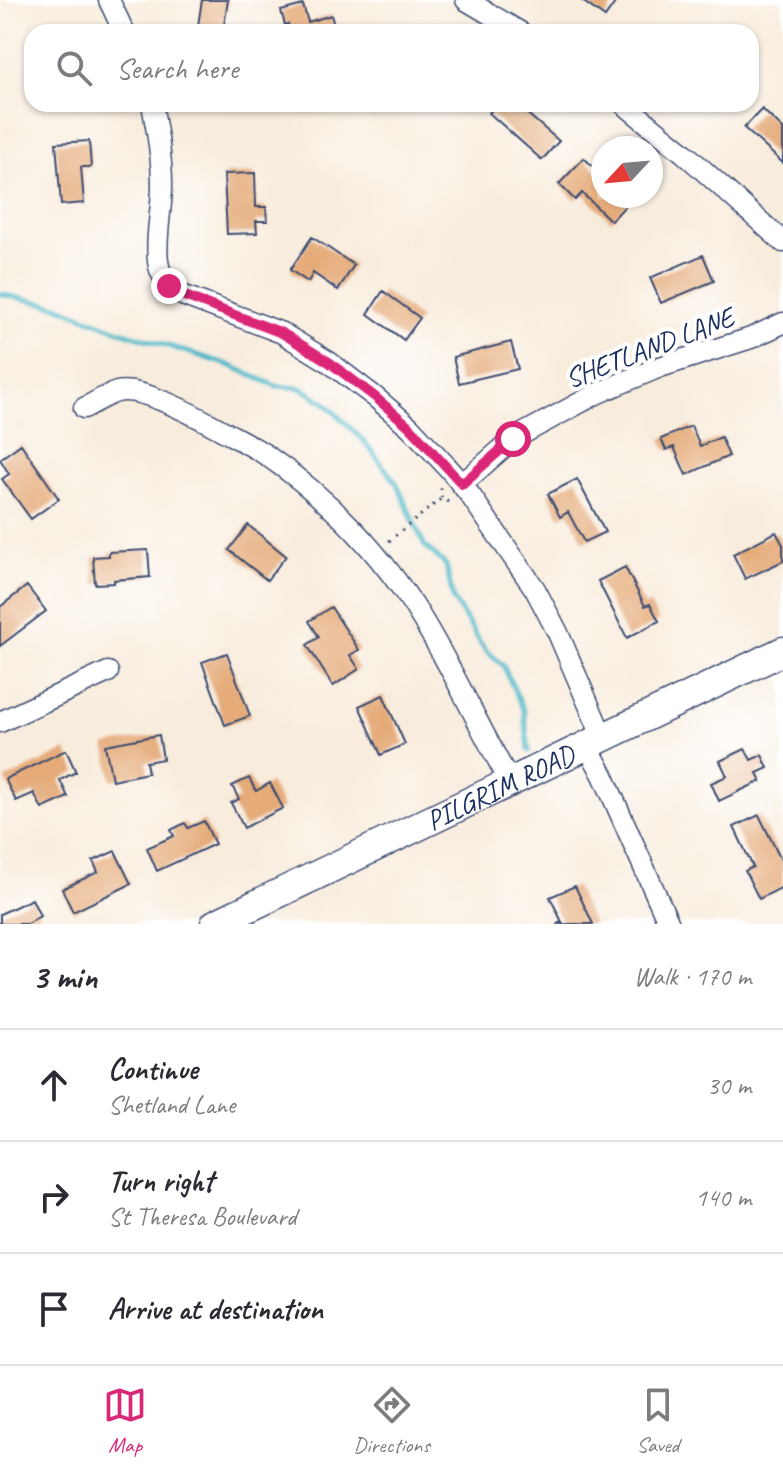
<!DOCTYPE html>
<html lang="en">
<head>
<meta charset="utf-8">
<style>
	:root { --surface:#fff; --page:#f7f7f7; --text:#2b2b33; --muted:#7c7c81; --line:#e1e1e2; --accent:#db2777 }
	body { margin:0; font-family:Caveat,sans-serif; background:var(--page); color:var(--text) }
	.compass { position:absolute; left:591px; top:136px; width:72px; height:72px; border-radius:50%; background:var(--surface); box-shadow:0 2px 6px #0004; rotate:244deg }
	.stop { position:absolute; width:24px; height:24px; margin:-18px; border:6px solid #db2777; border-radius:50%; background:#fff }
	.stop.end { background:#db2777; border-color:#fff; box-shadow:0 2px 8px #0008 }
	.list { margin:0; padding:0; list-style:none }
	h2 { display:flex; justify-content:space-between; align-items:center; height:104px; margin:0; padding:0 32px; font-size:34px }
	h2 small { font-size:26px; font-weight:400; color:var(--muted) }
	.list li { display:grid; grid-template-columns:52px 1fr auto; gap:24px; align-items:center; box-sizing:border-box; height:112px; padding:0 32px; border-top:2px solid var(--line) }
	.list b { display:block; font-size:30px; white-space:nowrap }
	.list p { margin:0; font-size:26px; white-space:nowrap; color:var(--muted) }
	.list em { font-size:26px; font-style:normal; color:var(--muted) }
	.icon { flex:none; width:44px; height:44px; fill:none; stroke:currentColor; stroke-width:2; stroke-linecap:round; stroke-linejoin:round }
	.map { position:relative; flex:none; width:783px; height:924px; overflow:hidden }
	.search { position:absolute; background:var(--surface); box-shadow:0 2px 6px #0004; left:24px; right:24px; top:24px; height:88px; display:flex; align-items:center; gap:20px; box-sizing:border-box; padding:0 28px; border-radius:24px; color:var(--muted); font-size:30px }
	.sheet { height:440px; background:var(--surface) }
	nav { display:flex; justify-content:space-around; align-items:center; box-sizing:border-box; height:112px; border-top:2px solid var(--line); background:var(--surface); font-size:22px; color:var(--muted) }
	nav a { display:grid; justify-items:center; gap:4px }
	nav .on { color:var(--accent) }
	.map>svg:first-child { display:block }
</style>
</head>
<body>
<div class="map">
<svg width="783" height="924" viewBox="0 0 783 924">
	<rect width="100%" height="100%" fill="#fff"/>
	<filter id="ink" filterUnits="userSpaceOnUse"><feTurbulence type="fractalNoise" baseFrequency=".0125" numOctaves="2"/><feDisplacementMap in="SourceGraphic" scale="16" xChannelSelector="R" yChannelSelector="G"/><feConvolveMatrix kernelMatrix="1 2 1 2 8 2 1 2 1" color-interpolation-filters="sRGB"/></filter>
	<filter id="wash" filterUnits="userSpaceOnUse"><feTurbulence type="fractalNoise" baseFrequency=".006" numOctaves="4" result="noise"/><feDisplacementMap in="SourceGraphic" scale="32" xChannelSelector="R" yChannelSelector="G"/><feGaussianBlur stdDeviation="1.8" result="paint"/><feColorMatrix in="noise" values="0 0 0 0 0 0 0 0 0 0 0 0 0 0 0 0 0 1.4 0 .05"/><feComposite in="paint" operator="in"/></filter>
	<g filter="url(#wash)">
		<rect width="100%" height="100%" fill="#f8ecdc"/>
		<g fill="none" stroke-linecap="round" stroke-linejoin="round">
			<path stroke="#4bb7c8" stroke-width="5" d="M 0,294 L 57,306 L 117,330 L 229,365 L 276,386 L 301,388 L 324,402 L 364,441 L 397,484 L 424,545 L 446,565 L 453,599 L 485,650 L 503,665 L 524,711 L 529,751"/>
		</g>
		<g id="blocks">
			<path fill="#e5ab79" d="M 202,0 L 228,0 L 223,32 L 197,32 Z
				M 581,0 L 617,0 L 605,17 Z
				M 303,5 L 308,22 L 331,15 L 336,32 L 291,32 L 288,24 L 285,25 L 281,11 Z
				M 497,104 L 516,104 L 559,141 L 542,160 L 489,113 Z
				M 762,109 L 783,129 L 783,163 L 744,128 Z
				M 89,141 L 91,167 L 81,167 L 84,203 L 61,205 L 56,143 Z
				M 584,158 L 603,176 L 603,196 L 624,196 L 629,202 L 611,221 L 582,193 L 575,200 L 559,184 Z
				M 255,173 L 256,207 L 266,207 L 267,221 L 256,221 L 257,233 L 227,234 L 224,174 Z
				M 312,237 L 354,265 L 338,290 L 313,273 L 308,282 L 290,270 Z
				M 703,255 L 714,281 L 661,303 L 650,278 Z
				M 383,291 L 420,318 L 404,340 L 368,314 Z
				M 511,342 L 518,369 L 459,383 L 453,357 Z
				M 691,426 L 700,446 L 721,437 L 729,456 L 686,475 L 674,447 L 666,450 L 661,439 Z
				M 21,444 L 59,499 L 31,519 L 2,479 L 9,474 L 0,459 Z
				M 577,479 L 605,532 L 584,542 L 568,512 L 560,517 L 548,494 Z
				M 248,525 L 286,556 L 267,580 L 229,550 Z
				M 776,532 L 783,545 L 783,561 L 745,579 L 733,554 Z
				M 148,550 L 150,577 L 114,580 L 114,583 L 95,584 L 93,557 L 109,556 L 109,552 Z
				M 625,567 L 645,606 L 650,604 L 659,621 L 627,638 L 598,581 Z
				M 27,586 L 46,611 L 0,646 L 0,607 Z
				M 331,607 L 359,650 L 350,655 L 359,669 L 333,686 L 307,645 L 319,637 L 309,621 Z
				M 227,653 L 250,716 L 225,725 L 202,662 Z
				M 383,695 L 405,744 L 381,755 L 359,706 Z
				M 159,735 L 163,759 L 146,762 L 148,773 L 112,780 L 105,745 Z
				M 745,749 L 751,760 L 762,755 L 768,768 L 757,773 L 761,781 L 719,801 L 711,783 L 727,776 L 720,761 Z
				M 66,750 L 76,772 L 60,780 L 68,797 L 42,809 L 34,793 L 16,801 L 5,779 Z
				M 249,778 L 256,791 L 270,783 L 283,808 L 244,828 L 231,803 L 239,799 L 232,786 Z
				M 759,815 L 783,864 L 783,887 L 759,899 L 745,871 L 753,867 L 734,827 Z
				M 204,821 L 215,844 L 157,871 L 147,848 L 174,836 L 171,830 L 185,823 L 188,828 Z
				M 115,851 L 131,884 L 73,912 L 62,889 L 98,872 L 93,861 Z
				M 575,886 L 593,924 L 557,924 L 562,922 L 550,897 Z
				M 32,899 L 40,916 L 27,924 L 0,924 L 0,914 Z"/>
		</g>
	</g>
	<g filter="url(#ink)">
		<use href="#blocks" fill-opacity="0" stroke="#3c4b71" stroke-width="2"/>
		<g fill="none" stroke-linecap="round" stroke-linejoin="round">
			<g stroke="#3c4b71" stroke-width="23">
				<path id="minor" d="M 109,0 L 124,32
					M 466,0 L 520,32
					M 152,104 C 157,131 162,158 162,185 C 162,210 155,236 158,261 C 160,277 169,287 182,295 L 282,333 L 329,362 L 375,397 L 410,427 L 451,471 L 470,495 L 535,589 L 558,633 L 603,738
					M 624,104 L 684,153 L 783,242
					M 84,408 C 94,403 106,395 117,392 C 141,386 196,416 218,428 C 234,437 251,445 266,455 C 324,495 375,547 414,606 C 450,662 477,724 510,782
					M 462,484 L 513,439 L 598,393 L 660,367 L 751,338 L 783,323
					M 0,722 L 108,672
					M 587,745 L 603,775 L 669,924"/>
			</g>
			<g stroke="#3c4b71" stroke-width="31">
				<g id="secondary">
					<path id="s1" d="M 215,924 L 783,651"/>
				</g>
			</g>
			<path stroke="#3c4b71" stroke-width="3" stroke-dasharray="2 6" stroke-linecap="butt" d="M 441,488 L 441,496 L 443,500 L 450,502
				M 389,541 L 442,498"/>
			<use href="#minor" stroke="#fff" stroke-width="20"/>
			<use href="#secondary" stroke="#fff" stroke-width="28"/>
		</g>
	</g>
	<g fill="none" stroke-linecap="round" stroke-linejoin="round" filter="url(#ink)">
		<path stroke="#db2777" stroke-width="10" d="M 169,286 L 182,295 L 282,333 L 329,362 L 375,397 L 410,427 L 462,484 L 513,439"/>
	</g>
	<g text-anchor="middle" stroke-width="8" stroke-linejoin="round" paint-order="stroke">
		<g font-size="28" fill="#1b2f5e" stroke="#fff">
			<text transform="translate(649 347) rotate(-21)" y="10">SHETLAND LANE</text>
			<text dy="10" stroke="none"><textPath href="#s1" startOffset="316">PILGRIM ROAD</textPath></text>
		</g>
	</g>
</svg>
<svg class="compass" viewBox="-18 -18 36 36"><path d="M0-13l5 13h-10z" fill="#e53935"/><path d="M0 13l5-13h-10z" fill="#7c7c81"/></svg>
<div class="stop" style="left:513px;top:439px"></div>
<div class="stop end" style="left:169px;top:286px"></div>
<div class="search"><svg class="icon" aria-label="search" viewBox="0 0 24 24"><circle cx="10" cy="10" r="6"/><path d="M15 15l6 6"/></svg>Search here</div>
</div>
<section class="sheet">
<h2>3 min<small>Walk · 170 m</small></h2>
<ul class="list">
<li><svg class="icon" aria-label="ahead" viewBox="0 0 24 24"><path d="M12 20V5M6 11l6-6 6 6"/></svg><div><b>Continue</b><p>Shetland Lane</p></div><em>30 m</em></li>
<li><svg class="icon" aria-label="right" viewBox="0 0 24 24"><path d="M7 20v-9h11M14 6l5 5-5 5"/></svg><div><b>Turn right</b><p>St Theresa Boulevard</p></div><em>140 m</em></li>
<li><svg class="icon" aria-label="arrive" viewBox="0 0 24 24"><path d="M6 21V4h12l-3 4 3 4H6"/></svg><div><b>Arrive at destination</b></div></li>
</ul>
</section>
<nav>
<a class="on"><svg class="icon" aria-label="map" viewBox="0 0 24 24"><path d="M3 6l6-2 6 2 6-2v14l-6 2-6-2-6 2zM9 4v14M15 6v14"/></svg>Map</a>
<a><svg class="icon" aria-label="directions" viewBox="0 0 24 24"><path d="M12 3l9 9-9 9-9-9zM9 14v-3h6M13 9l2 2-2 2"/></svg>Directions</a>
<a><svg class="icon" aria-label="saved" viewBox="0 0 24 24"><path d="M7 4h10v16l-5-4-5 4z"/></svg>Saved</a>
</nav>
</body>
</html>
